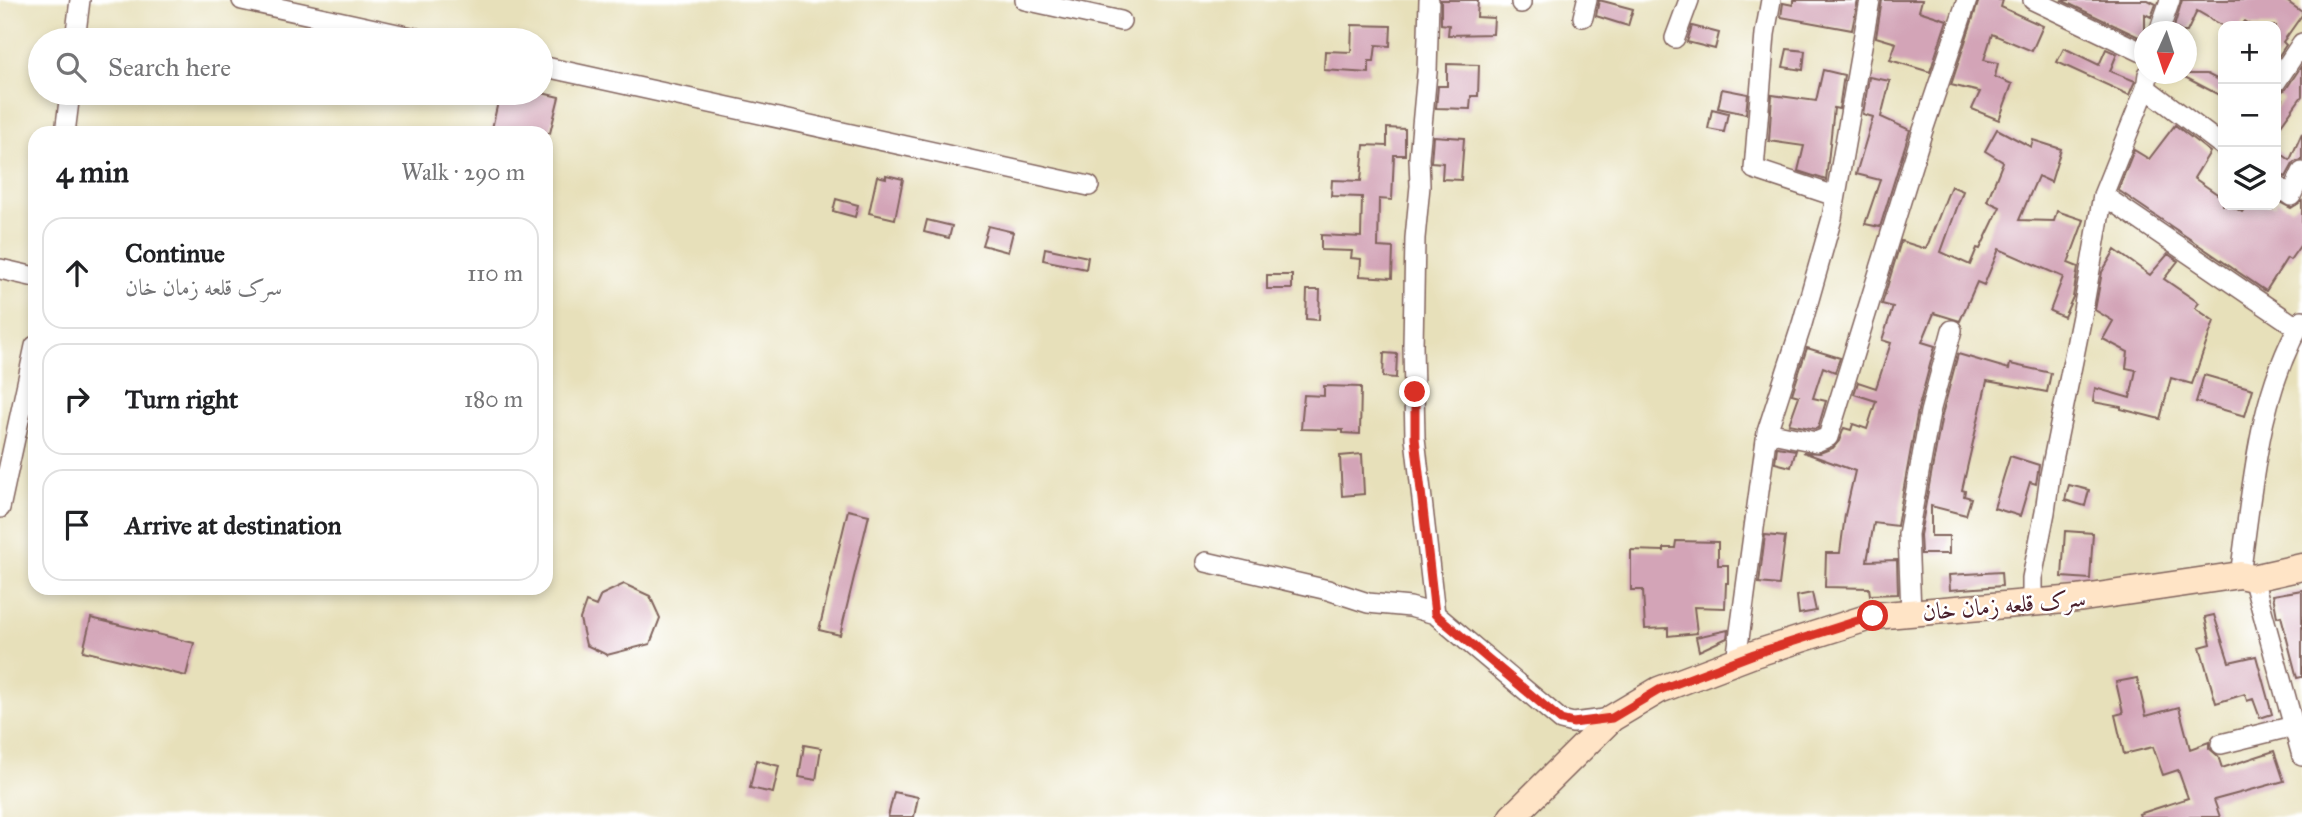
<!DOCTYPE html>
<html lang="en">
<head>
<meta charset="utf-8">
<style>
	:root { --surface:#fff; --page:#f6f6f6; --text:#202124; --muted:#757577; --line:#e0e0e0 }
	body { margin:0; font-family:"IM FELL Great Primer",Amiri,serif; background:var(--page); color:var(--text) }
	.controls { position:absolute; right:21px; top:21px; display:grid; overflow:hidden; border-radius:14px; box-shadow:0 4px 10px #0003 }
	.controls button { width:63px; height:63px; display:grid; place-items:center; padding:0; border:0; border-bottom:2px solid var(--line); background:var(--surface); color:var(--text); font:35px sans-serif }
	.compass { position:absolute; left:2134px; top:21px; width:63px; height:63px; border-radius:50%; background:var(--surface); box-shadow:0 4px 10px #0003; rotate:183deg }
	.stop { position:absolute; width:21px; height:21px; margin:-16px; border:5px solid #d93025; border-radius:50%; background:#fff }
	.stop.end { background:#d93025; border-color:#fff; box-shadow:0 2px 7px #0008 }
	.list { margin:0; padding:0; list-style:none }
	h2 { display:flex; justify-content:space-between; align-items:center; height:91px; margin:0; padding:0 28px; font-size:30px }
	h2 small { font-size:23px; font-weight:400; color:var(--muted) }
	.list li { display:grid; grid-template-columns:46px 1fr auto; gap:21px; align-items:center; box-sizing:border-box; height:112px; margin:0 14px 14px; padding:0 14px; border:2px solid var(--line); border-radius:21px }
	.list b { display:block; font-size:26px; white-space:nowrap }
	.list p { margin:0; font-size:23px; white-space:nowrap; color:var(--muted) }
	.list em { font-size:23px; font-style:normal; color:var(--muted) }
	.icon { flex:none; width:38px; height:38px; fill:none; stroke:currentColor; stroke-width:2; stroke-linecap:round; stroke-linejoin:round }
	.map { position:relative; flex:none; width:2302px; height:817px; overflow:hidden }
	.search { position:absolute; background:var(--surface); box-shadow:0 4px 10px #0003; left:28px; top:28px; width:525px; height:77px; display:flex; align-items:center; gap:18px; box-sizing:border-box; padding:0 24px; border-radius:38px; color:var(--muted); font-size:26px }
	.panel { position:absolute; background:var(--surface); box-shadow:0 4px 10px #0003; left:28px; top:126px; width:525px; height:469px; border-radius:21px }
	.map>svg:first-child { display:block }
</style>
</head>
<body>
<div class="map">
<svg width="2302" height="817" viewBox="0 0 2302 817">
	<rect width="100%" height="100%" fill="#fff"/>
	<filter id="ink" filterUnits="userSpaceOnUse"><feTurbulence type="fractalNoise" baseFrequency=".0143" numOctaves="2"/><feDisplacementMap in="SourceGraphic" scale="14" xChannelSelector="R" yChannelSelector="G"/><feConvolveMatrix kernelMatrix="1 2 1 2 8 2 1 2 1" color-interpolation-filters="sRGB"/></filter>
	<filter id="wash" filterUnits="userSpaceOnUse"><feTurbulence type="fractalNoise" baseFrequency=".00686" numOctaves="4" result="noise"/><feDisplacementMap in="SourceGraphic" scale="28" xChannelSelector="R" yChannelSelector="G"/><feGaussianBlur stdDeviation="1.57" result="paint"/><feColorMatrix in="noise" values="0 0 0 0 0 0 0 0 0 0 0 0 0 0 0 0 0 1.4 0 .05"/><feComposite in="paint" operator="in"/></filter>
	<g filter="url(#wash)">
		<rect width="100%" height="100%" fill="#e7e0ba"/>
		<g id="blocks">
			<path fill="#d3a4b7" d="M 1441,0 L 1478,0 L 1477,17 L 1494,18 L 1493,34 L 1448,35 L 1449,25 L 1441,24 Z
				M 1599,0 L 1633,9 L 1628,26 L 1596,16 Z
				M 1793,0 L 1858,0 L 1852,30 L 1781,17 L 1783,3 L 1793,5 Z
				M 1882,0 L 1922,0 L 1919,11 L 1947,20 L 1930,72 L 1890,60 L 1896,43 L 1876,37 Z
				M 1979,0 L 2003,0 L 2001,7 L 2043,26 L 2032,51 L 1992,34 L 1984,60 L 1998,63 L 1995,77 L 2012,84 L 1999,120 L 1972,109 L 1980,92 L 1951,85 Z
				M 2061,0 L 2148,0 L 2156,4 L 2151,17 L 2145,14 L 2145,40 Z
				M 2182,0 L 2285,0 L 2302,12 L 2302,15 L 2283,42 L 2286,45 L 2276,60 L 2276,26 L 2252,26 L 2244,21 L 2240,26 L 2223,26 L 2197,11 L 2187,32 L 2182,32 L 2174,27 Z
				M 1352,25 L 1391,26 L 1390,46 L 1376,45 L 1374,61 L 1369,61 L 1369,73 L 1324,70 L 1325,51 L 1351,52 Z
				M 1692,26 L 1719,33 L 1715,49 L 1687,42 Z
				M 2064,48 L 2099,65 L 2106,49 L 2117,54 L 2110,71 L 2135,81 L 2129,95 L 2057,62 Z
				M 1787,49 L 1805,51 L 1803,70 L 1783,67 Z
				M 1447,64 L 1479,65 L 1478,96 L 1471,96 L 1470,109 L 1436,108 L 1438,86 L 1447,86 Z
				M 2302,65 L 2302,96 L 2276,132 L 2276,108 L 2283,99 L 2277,94 L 2286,89 Z
				M 1823,70 L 1844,75 L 1839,109 L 1834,108 L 1826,180 L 1798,171 L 1804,146 L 1769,141 L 1772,95 L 1816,101 Z
				M 2179,74 L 2207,74 L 2223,82 L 2223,97 Z
				M 1869,77 L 1890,81 L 1881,117 L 1910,130 L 1880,227 L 1865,224 L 1880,180 L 1856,174 L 1873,117 L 1863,114 Z
				M 1722,89 L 1748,94 L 1746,114 L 1718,108 Z
				M 500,93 L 542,93 L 559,97 L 550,133 L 491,133 Z
				M 1712,109 L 1728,113 L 1724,132 L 1708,129 Z
				M 2175,125 L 2210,152 L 2194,178 L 2223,198 L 2223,205 L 2230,205 L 2242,212 L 2247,205 L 2276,205 L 2276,200 L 2291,208 L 2302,201 L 2302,243 L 2290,260 L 2287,258 L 2266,291 L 2118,190 L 2134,150 L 2149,159 Z
				M 1387,128 L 1405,129 L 1405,155 L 1394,155 L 1392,200 L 1379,199 L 1378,247 L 1393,248 L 1392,278 L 1360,276 L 1361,259 L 1351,258 L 1352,251 L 1321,250 L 1321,235 L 1361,237 L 1362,197 L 1331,196 L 1332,180 L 1361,181 L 1364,145 L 1387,146 Z
				M 1997,129 L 2031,147 L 2033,140 L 2061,149 L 2051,182 L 2038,176 L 2019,220 L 2054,221 L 2057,211 L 2084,220 L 2068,263 L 2078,267 L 2073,297 L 2064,317 L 2050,311 L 2063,277 L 1999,249 L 1984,285 L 1977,282 L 1960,321 L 1934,313 L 1922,342 L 1935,346 L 1918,410 L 1897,526 L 1874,523 L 1867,561 L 1897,560 L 1898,594 L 1870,595 L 1869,588 L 1825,587 L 1826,553 L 1840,553 L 1845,515 L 1855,471 L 1803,452 L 1820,453 L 1833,448 L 1839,441 L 1844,428 L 1851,430 L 1853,424 L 1867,429 L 1876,401 L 1854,394 L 1858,382 L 1876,388 L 1891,343 L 1882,340 L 1893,307 L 1882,304 L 1901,241 L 1926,249 L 1951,186 L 1963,191 L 1941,252 L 1970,265 L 1977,248 L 1980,249 L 2000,207 L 1987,201 L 2003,162 L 1985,151 Z
				M 2302,133 L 2302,160 L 2294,162 L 2286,177 L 2276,173 L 2276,150 L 2290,160 Z
				M 1433,136 L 1464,138 L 1461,180 L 1442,179 L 1443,163 L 1431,162 Z
				M 886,175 L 903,179 L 895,219 L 869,213 L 877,176 L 886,178 Z
				M 836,199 L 858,205 L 855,217 L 833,211 Z
				M 927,220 L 952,226 L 949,238 L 924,232 Z
				M 988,226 L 1013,232 L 1008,252 L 982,245 Z
				M 1045,248 L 1088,257 L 1086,269 L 1043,260 Z
				M 2115,250 L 2150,275 L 2168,254 L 2178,261 L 2164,279 L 2199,303 L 2195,308 L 2214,321 L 2192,384 L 2171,378 L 2160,419 L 2121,409 L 2121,407 L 2093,402 L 2095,388 L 2130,398 L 2136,370 L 2126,368 L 2128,352 L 2103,339 L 2113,321 L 2095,310 L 2102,272 Z
				M 1267,275 L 1292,275 L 1292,289 L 1267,289 Z
				M 1307,290 L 1320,290 L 1319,320 L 1306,319 Z
				M 1807,348 L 1840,358 L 1835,372 L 1823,367 L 1813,398 L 1826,401 L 1818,428 L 1815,429 L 1789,424 L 1799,396 L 1792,394 Z
				M 1384,353 L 1397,354 L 1396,378 L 1383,377 Z
				M 1958,354 L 2009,369 L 2010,364 L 2051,373 L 2047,392 L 1987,381 L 1962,490 L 1965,491 L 1964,496 L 1971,498 L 1966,515 L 1931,506 L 1931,536 L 1949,536 L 1949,554 L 1921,554 L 1920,535 L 1942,415 Z
				M 2204,375 L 2253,389 L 2245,416 L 2196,402 Z
				M 1324,386 L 1361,387 L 1360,434 L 1343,433 L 1343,430 L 1301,429 L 1304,395 L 1324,396 Z
				M 1777,447 L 1796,450 L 1791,467 L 1775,463 Z
				M 1362,454 L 1364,494 L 1342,496 L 1340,456 Z
				M 2010,456 L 2039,465 L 2036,484 L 2030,482 L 2020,516 L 1994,508 Z
				M 2069,485 L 2089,490 L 2085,506 L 2065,500 Z
				M 848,510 L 869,515 L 840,635 L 819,630 Z
				M 2065,531 L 2093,533 L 2090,579 L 2062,577 Z
				M 1765,535 L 1785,537 L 1779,585 L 1759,583 Z
				M 1676,541 L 1718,542 L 1718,565 L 1728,565 L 1728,583 L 1726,583 L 1725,608 L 1694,607 L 1697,633 L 1668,636 L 1668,628 L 1645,629 L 1643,590 L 1631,590 L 1631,550 L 1664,551 L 1664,548 L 1675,548 Z
				M 2001,572 L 2002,586 L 1950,590 L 1949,575 Z
				M 624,584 L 650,596 L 660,618 L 650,644 L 607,655 L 586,645 L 580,619 L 586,602 L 596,606 L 601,595 Z
				M 2302,590 L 2302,677 L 2297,678 L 2281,616 L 2277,617 L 2273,595 Z
				M 1812,593 L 1816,611 L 1799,614 L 1797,596 Z
				M 2214,615 L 2229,662 L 2256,656 L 2272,714 L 2260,718 L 2253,699 L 2247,701 L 2245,694 L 2216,703 L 2200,647 L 2211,644 L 2205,617 Z
				M 91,618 L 194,643 L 186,676 L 83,651 Z
				M 1728,630 L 1727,638 L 1699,651 L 1696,637 Z
				M 2137,678 L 2146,716 L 2179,707 L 2190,749 L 2209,742 L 2209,748 L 2218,756 L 2222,768 L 2274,751 L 2284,781 L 2214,800 L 2220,817 L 2140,817 L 2139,814 L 2188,798 L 2178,770 L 2163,775 L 2153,747 L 2124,754 L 2115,715 L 2123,713 L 2116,682 Z
				M 804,745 L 821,748 L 816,780 L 799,777 Z
				M 756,760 L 779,766 L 773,793 L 750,788 Z
				M 894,792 L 918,797 L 914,817 L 888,817 Z"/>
		</g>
	</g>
	<g filter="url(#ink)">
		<use href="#blocks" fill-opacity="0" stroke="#81635d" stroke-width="2"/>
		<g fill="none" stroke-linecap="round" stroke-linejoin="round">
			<g stroke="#81635d" stroke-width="22">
				<path id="street" d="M 242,0 L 425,40
					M 1025,0 L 1121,21
					M 1429,0 L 1427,72 L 1419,158 L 1420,186 L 1415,238 L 1413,346 L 1415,438 L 1435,614
					M 1521,0 L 1521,3
					M 1771,0 L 1765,34 L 1754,169 L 1835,196
					M 2033,0 L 2144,53
					M 1583,17 L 1587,0
					M 2159,32 L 2170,0
					M 1675,38 L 1689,0
					M 75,40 L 80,0
					M 541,66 L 1089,186
					M 2276,82 L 2302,43
					M 2146,88 L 2223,146
					M 65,133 L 70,93
					M 2276,185 L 2291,196 L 2302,172
					M 2103,195 L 2298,328
					M 0,269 L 35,277
					M 1767,432 L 1816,442 L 1828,437 L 1922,133 L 1967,0
					M 0,508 L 35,346
					M 1206,562 L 1328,590 L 1368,603 L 1410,607 L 1435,614 L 1561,720 L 1573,723 L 1612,718
					M 2240,575 C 2253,487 2257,399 2302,320
					M 2253,578 L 2302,756
					M 2032,603 L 2032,578 L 2045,512 L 2050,475 L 2082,316 L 2103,195 L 2146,88 L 2148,74
					M 1911,613 L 1908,534 L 1930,412 L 1952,330
					M 1736,661 L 1767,432 L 1802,324 L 1832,218 L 1870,0
					M 2221,744 L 2294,726"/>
			</g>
			<g stroke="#81635d" stroke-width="29">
				<path id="secondary" d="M 1512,817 L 1612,718 L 1659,690 L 1754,654 L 1873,616 L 2077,599 L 2240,575 L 2253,578 L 2302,567"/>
			</g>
			<use href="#street" stroke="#fff" stroke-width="19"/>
			<use href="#secondary" stroke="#ffe4c6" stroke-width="26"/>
		</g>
	</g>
	<g fill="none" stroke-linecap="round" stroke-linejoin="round" filter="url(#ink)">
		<path stroke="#d93025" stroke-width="9" d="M 1415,392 L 1415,438 L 1435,614 L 1561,720 L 1573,723 L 1612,718 L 1659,690 L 1754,654 L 1873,616"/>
	</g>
	<g text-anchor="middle" stroke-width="5" stroke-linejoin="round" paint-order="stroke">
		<g font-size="24" fill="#4a1f2b" stroke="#fff">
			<text transform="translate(2004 605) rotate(-5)" y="8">سرک قلعه زمان خان</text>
		</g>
	</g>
</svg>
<div class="controls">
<button>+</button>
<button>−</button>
<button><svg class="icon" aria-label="layers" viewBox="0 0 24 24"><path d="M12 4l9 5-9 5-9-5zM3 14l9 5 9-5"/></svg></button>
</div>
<svg class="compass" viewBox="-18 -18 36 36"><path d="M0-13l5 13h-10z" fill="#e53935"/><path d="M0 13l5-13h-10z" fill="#757577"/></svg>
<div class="stop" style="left:1873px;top:616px"></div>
<div class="stop end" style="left:1415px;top:392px"></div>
<div class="search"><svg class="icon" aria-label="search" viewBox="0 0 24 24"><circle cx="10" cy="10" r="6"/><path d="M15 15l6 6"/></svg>Search here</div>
<section class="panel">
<h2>4 min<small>Walk · 290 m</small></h2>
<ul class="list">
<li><svg class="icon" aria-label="ahead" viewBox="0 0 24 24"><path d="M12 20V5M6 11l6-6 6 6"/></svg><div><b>Continue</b><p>سرک قلعه زمان خان</p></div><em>110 m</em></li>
<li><svg class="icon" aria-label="right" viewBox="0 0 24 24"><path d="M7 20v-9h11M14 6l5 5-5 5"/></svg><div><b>Turn right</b></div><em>180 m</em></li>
<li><svg class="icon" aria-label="arrive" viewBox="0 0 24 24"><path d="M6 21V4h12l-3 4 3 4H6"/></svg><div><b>Arrive at destination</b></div></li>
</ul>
</section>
</div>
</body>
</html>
